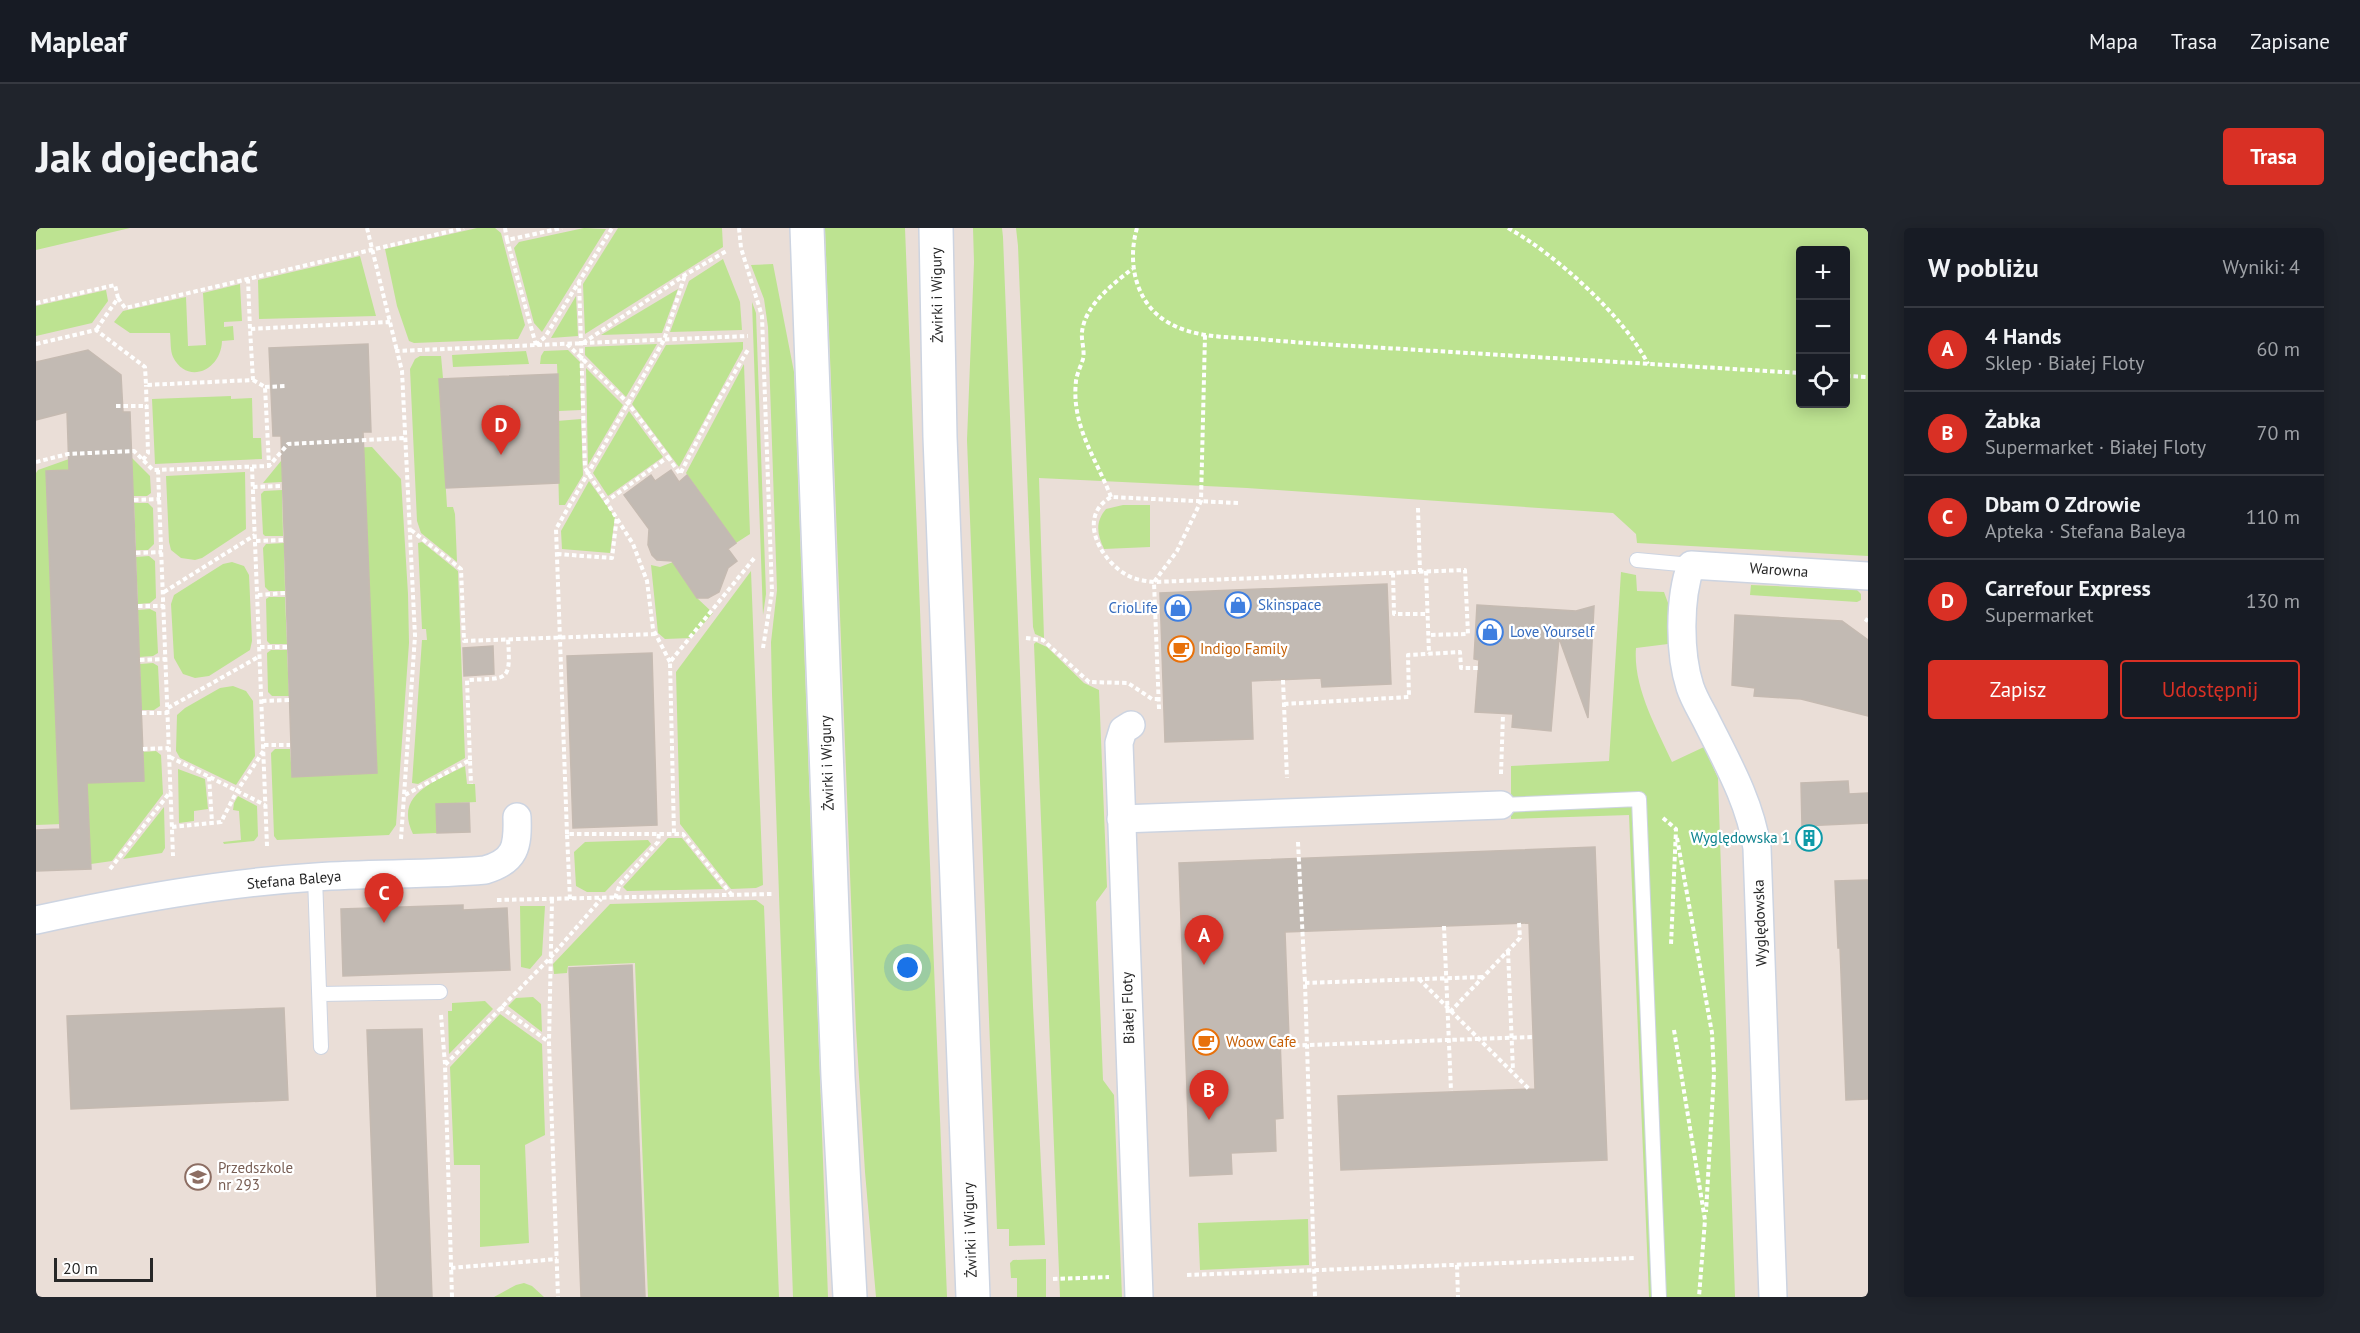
<!DOCTYPE html>
<html lang="pl">
<head>
<meta charset="utf-8">
<style>
	:root { --surface:#171b24; --page:#20242c; --text:#f1f3f6; --muted:#9ea1a6; --line:#363941; --accent:#d93025 }
	body { margin:0; font-family:"PT Sans",sans-serif; background:var(--page); color:var(--text) }
	.controls { position:absolute; right:18px; top:18px; display:grid; overflow:hidden; border-radius:6px; box-shadow:0 3px 15px #0003 }
	.controls button { width:54px; height:54px; display:grid; place-items:center; padding:0; border:0; border-bottom:2px solid var(--line); background:var(--surface); color:var(--text); font:30px sans-serif }
	.scale { position:absolute; left:18px; bottom:15px; width:99px; box-sizing:border-box; padding-left:6px; border:3px solid #272727; border-top:0; font-size:16px; line-height:21px; white-space:nowrap; color:#272727; -webkit-text-stroke:4px #fff; paint-order:stroke }
	.you { position:absolute; left:872px; top:740px; width:21px; height:21px; margin:-15px; border:4px solid #fff; border-radius:50%; background:#1a73e8; box-shadow:0 0 0 9px #1a73e833 }
	.badge { display:grid; place-items:center; width:39px; height:39px; border-radius:50%; background:var(--accent); color:#fff; font-size:20px; font-weight:700 }
	.pin { position:absolute; translate:-50% -50px; filter:drop-shadow(0 2px 3px #0008) }
	.pin::after { content:''; position:absolute; top:32px; width:21px; height:18px; background:inherit; clip-path:polygon(0 0,100% 0,50% 100%) }
	.list { margin:0; padding:0; list-style:none }
	h2 { display:flex; justify-content:space-between; align-items:center; height:78px; margin:0; padding:0 24px; font-size:26px }
	h2 small { font-size:20px; font-weight:400; color:var(--muted) }
	.list li { display:grid; grid-template-columns:39px 1fr auto; gap:18px; align-items:center; box-sizing:border-box; height:84px; padding:0 24px; border-top:2px solid var(--line) }
	.list b { display:block; font-size:22px; white-space:nowrap }
	.list p { margin:0; font-size:20px; white-space:nowrap; color:var(--muted) }
	.list em { font-size:20px; font-style:normal; color:var(--muted) }
	.actions { display:flex; gap:12px; padding:18px 24px }
	.actions a { flex:1; padding:14px 0; border:2px solid var(--accent); border-radius:6px; text-align:center; font-size:21px; color:var(--accent) }
	.actions .main { background:var(--accent); color:#fff }
	.icon { flex:none; width:33px; height:33px; fill:none; stroke:currentColor; stroke-width:2; stroke-linecap:round; stroke-linejoin:round }
	.map { position:relative; flex:none; width:1832px; height:1069px; overflow:hidden; border-radius:6px }
	header { display:flex; align-items:center; gap:36px; box-sizing:border-box; height:84px; padding:0 30px; background:var(--surface); border-bottom:2px solid var(--line) }
	header strong { font-size:28px }
	nav { display:flex; gap:33px; margin-inline-start:auto; font-size:21px }
	.intro { display:flex; align-items:center; justify-content:space-between; box-sizing:border-box; height:144px; padding:0 36px }
	h1 { margin:0; font-size:42px }
	.button { padding:15px 27px; border-radius:6px; background:var(--accent); color:#fff; font-size:21px; font-weight:700 }
	main { display:flex; gap:36px; padding:0 36px }
	aside { flex:1; background:var(--surface); border-radius:6px; box-shadow:0 3px 15px #0003 }
	.map>svg:first-child { display:block }
</style>
</head>
<body>
<header>
<strong>Mapleaf</strong>
<nav><a>Mapa</a><a>Trasa</a><a>Zapisane</a></nav>
</header>
<div class="intro"><h1>Jak dojechać</h1><a class="button">Trasa</a></div>
<main>
<div class="map">
<svg width="1832" height="1069" viewBox="0 0 1832 1069">
	<rect width="100%" height="100%" fill="#eaded7"/>
	<path fill="#bde391" fill-rule="evenodd" d="M 0,0 L 94,0 L 0,22 Z
		M 441,0 L 459,0 L 465,5 L 489,97 L 482,111 L 378,115 L 373,113 L 361,78 L 349,21 Z
		M 548,0 L 570,1 L 506,104 L 498,95 L 478,20 L 483,14 Z
		M 582,0 L 686,0 L 687,19 L 549,106 L 547,56 Z
		M 789,0 L 869,0 L 911,1069 L 840,1069 L 829,944 L 820,801 Z
		M 937,0 L 966,0 L 967,9 L 997,778 L 1009,1017 L 973,1018 L 973,1001 L 961,1001 L 931,212 L 938,34 Z
		M 980,0 L 1832,0 L 1832,328 L 1601,315 L 1600,306 L 1577,285 L 1211,260 L 1003,250 L 1008,410 L 999,406 L 997,399 L 982,18 ZM 1764,22 L 1810,22 L 1810,176 L 1764,176 Z
		M 324,28 L 340,88 L 223,91 L 222,52 Z
		M 687,31 L 704,74 L 706,102 L 634,104 L 653,53 Z
		M 737,36 L 758,144 L 792,1069 L 757,1069 L 736,466 L 735,414 L 741,362 L 732,99 L 728,71 L 715,37 Z
		M 204,56 L 206,93 L 188,94 L 188,99 L 197,98 L 198,112 L 186,113 C 185,143 151,157 137,129 C 134,122 135,113 134,105 L 94,105 L 78,94 L 87,83 L 150,69 L 152,118 L 170,117 L 167,65 Z
		M 642,61 L 626,105 L 565,107 Z
		M 70,62 L 72,73 L 56,95 L 0,108 L 0,78 Z
		M 540,68 L 542,108 L 515,110 Z
		M 716,74 L 720,85 L 730,366 L 727,387 Z
		M 707,114 L 707,121 L 643,239 L 596,176 L 630,117 Z
		M 621,116 L 590,169 L 549,127 L 549,119 Z
		M 532,122 L 544,134 L 545,182 L 523,183 L 521,136 L 504,136 L 505,128 L 508,123 Z
		M 490,123 L 493,136 L 417,139 L 416,127 Z
		M 384,128 L 405,128 L 407,150 L 403,151 L 411,279 L 417,279 L 419,286 L 421,334 L 385,305 L 381,293 L 374,141 L 379,131 Z
		M 708,136 L 714,306 L 700,315 L 650,245 Z
		M 550,140 L 587,177 L 552,237 Z
		M 195,168 L 195,171 L 216,170 L 217,210 L 225,210 L 226,231 L 119,236 L 116,171 Z
		M 593,183 L 627,229 L 572,268 L 557,245 Z
		M 545,191 L 547,247 L 529,277 L 523,277 L 521,193 Z
		M 336,219 L 365,251 L 372,366 L 373,415 L 360,597 L 353,607 L 241,612 L 238,608 L 235,525 L 239,521 L 254,521 L 256,549 L 341,545 L 328,232 L 246,234 L 246,254 L 227,255 L 254,222 Z
		M 95,229 L 114,248 L 115,265 L 111,268 L 97,268 L 96,240 L 10,243 L 108,553 L 107,524 L 120,523 L 125,527 L 127,566 L 76,633 L 55,636 L 52,595 L 0,597 L 0,245 L 2,242 L 33,231 Z
		M 209,244 L 210,301 L 166,330 L 159,332 L 145,330 L 135,322 L 133,314 L 130,248 Z
		M 553,253 L 579,289 L 574,325 L 526,321 L 525,303 Z
		M 246,262 L 247,308 L 229,308 L 227,306 L 225,266 L 228,263 Z
		M 98,275 L 112,275 L 117,280 L 118,316 L 112,322 L 100,322 Z
		M 1087,277 L 1114,277 L 1114,319 L 1068,321 C 1061,306 1059,294 1070,281 Z
		M 386,314 L 422,343 L 429,530 L 382,556 L 376,555 L 386,412 L 391,412 L 390,401 L 386,401 L 382,315 Z
		M 248,315 L 249,363 L 233,363 L 229,359 L 227,320 L 230,316 Z
		M 113,328 L 119,333 L 120,370 L 114,375 L 102,376 L 100,329 Z
		M 196,334 L 208,338 L 213,347 L 216,413 L 214,422 L 173,448 L 159,450 L 147,446 L 138,430 L 135,376 L 138,367 L 187,336 Z
		M 637,334 L 661,370 L 677,385 L 655,410 L 629,411 L 622,405 L 615,337 L 624,339 Z
		M 715,343 L 727,657 L 720,660 L 695,661 L 644,596 L 640,444 Z
		M 1585,344 L 1600,347 L 1601,363 L 1628,364 L 1632,375 L 1632,416 L 1600,420 C 1597,459 1620,499 1636,534 L 1668,519 L 1682,550 L 1699,1069 L 1613,1069 L 1593,587 L 1475,591 L 1475,538 L 1573,533 Z
		M 1715,357 L 1821,362 L 1825,366 L 1825,372 L 1821,374 L 1714,367 Z
		M 233,369 L 249,369 L 251,416 L 234,416 L 231,413 L 230,371 Z
		M 114,381 L 120,384 L 122,425 L 117,428 L 103,429 L 102,382 Z
		M 1000,414 L 1011,419 L 1048,455 L 1063,462 L 1071,659 L 1060,674 L 1067,852 L 1078,867 L 1086,1069 L 1024,1069 L 998,416 Z
		M 235,422 L 251,422 L 253,468 L 236,468 L 232,464 L 231,425 Z
		M 117,435 L 122,438 L 124,478 L 118,482 L 105,482 L 104,436 Z
		M 197,458 L 210,463 L 217,473 L 219,528 L 200,557 L 144,530 L 140,523 L 141,487 L 149,480 L 184,460 Z
		M 429,538 L 431,556 L 439,556 L 440,574 L 400,576 L 401,605 L 377,606 C 357,565 401,553 429,538 Z
		M 142,541 L 169,551 L 172,581 L 158,583 L 158,593 L 143,595 Z
		M 202,568 L 221,578 L 222,608 L 218,613 L 188,616 L 187,614 L 205,612 L 203,583 L 197,582 L 198,575 Z
		M 128,579 L 129,620 L 126,625 L 87,631 Z
		M 632,610 L 646,610 L 687,661 L 591,663 L 587,659 Z
		M 612,612 L 615,616 L 569,664 L 551,664 L 540,658 L 538,624 L 549,614 Z
		M 720,672 L 728,678 L 743,1069 L 612,1069 L 599,735 L 532,738 L 531,745 L 518,746 L 517,736 L 574,676 Z
		M 484,678 L 509,678 L 506,727 L 494,741 L 485,739 Z
		M 497,769 L 505,776 L 506,804 L 472,778 L 480,770 Z
		M 449,773 L 457,781 L 413,826 L 412,783 L 416,783 L 416,775 Z
		M 464,786 L 506,816 L 509,907 L 489,917 L 493,1015 L 444,1019 L 444,937 L 418,937 L 414,839 Z
		M 1272,991 L 1273,1037 L 1164,1042 L 1162,995 Z
		M 1010,1031 L 1010,1069 L 981,1069 L 981,1050 L 975,1050 L 974,1035 L 977,1032 Z
		M 488,1055 L 496,1058 L 508,1069 L 458,1069 L 480,1057 Z"/>
	<path fill="#c2bab3" stroke="#c5bab1" stroke-width="1.5" d="M 332,116 L 335,204 L 327,204 L 341,545 L 256,549 L 245,208 L 237,208 L 233,120 Z
		M 52,122 L 85,147 L 87,184 L 94,184 L 108,553 L 51,555 L 55,641 L 0,643 L 0,602 L 24,601 L 10,243 L 33,242 L 31,184 L 0,192 L 0,134 Z
		M 522,146 L 523,255 L 410,260 L 403,151 Z
		M 635,242 L 643,254 L 651,247 L 700,315 L 692,321 L 701,333 L 692,340 L 683,364 L 672,370 L 661,370 L 636,333 L 621,332 L 616,327 L 612,317 L 613,301 L 588,267 L 615,247 L 619,253 Z
		M 1351,356 L 1355,456 L 1286,459 L 1285,450 L 1215,453 L 1217,511 L 1129,514 L 1124,365 Z
		M 1441,377 L 1540,383 L 1558,378 L 1552,490 L 1523,410 L 1515,503 L 1476,499 L 1477,486 L 1439,484 L 1443,432 L 1438,431 Z
		M 1699,387 L 1806,393 L 1832,412 L 1832,488 L 1765,471 L 1718,468 L 1719,460 L 1696,457 Z
		M 457,418 L 458,446 L 428,448 L 427,420 Z
		M 616,425 L 621,597 L 537,600 L 531,428 Z
		M 1812,553 L 1813,566 L 1832,565 L 1832,595 L 1766,598 L 1765,555 Z
		M 433,575 L 434,604 L 401,605 L 400,576 Z
		M 1559,619 L 1571,932 L 1305,942 L 1302,868 L 1499,861 L 1493,695 L 1249,704 L 1253,810 L 1244,810 L 1247,890 L 1239,891 L 1240,923 L 1195,925 L 1196,946 L 1154,948 L 1143,635 Z
		M 1832,652 L 1832,871 L 1810,872 L 1804,720 L 1802,720 L 1799,653 Z
		M 427,677 L 427,682 L 471,680 L 474,742 L 307,748 L 305,681 Z
		M 596,737 L 609,1069 L 545,1069 L 533,740 Z
		M 248,780 L 252,872 L 35,881 L 31,788 Z
		M 386,801 L 396,1069 L 341,1069 L 331,802 Z"/>
	<g fill="none" stroke-linecap="round" stroke-linejoin="round">
		<g stroke="#cdd4e1" stroke-width="16">
			<path id="service" d="M 1601,332 L 1655,337
				M 1465,577 L 1603,571 L 1623,1069
				M 279,649 L 285,819
				M 284,766 L 404,764"/>
		</g>
		<g stroke="#cdd4e1" stroke-width="30">
			<path id="minor" d="M 1095,497 L 1087,502 L 1083,515 L 1103,1069
				M 1085,591 L 1465,577
				M 0,692 C 93,672 185,655 280,649 C 336,645 393,647 449,642 C 480,633 482,618 481,589
				M 1737,1069 L 1721,620 C 1714,574 1691,534 1670,492 C 1665,482 1658,471 1654,459 C 1643,425 1643,370 1655,337 L 1832,348"/>
		</g>
		<g stroke="#cdd4e1" stroke-width="36">
			<path id="secondary" d="M 771,0 L 802,849 L 814,1069
				M 900,0 L 904,209 L 937,1069"/>
		</g>
		<path stroke="#fff" stroke-width="4" stroke-dasharray="4.5 3" stroke-linecap="butt" d="M 331,0 L 361,123
			M 469,0 L 471,12
			M 703,0 L 705,20 L 726,88 L 736,364 L 727,420
			M 1101,0 C 1091,34 1099,76 1133,95 C 1159,110 1193,109 1222,111 C 1253,114 1285,116 1317,118 C 1466,127 1615,136 1764,145
			M 1472,0 C 1519,26 1588,88 1612,136
			M 212,51 L 214,101
			M 543,53 L 549,240 L 597,316 L 611,353 L 617,401 L 634,434
			M 82,70 L 89,80 L 428,0
			M 0,75 L 79,57 L 82,70 L 60,102
			M 547,115 L 649,47 L 692,22
			M 0,116 L 60,102 L 109,139 L 110,157 L 217,152 L 214,101 L 354,94
			M 531,116 L 592,175 L 632,229 L 571,273
			M 500,117 L 471,12 L 526,0
			M 500,117 L 509,109 L 576,0
			M 1810,148 L 1832,149
			M 217,152 L 229,159 L 233,237
			M 229,159 L 250,158
			M 80,178 L 111,178
			M 632,229 L 644,246 L 680,176 L 713,120
			M 107,232 L 112,225 L 110,157
			M 0,234 L 32,226 L 98,223 L 117,242 L 233,238 L 252,216 L 368,210
			M 216,239 L 231,618
			M 122,242 L 137,628
			M 217,259 L 246,258
			M 1075,269 C 1060,230 1035,198 1040,153 C 1041,145 1045,138 1047,131 C 1049,122 1045,113 1046,104 C 1049,77 1077,56 1096,41
			M 98,272 L 124,271
			M 1202,275 L 1075,269 C 1040,289 1065,333 1091,347 C 1100,352 1109,353 1118,354 L 1429,342 L 1432,406 L 1392,407
			M 1382,280 L 1384,344
			M 375,302 L 425,341 L 428,413 L 620,406
			M 220,313 L 248,312
			M 100,325 L 126,324
			M 521,326 L 576,330 L 581,288
			M 1390,343 L 1393,426
			M 1357,345 L 1358,386 L 1392,386
			M 128,364 L 219,307
			M 222,367 L 249,365
			M 102,378 L 128,378
			M 1829,391 L 1832,393
			M 990,410 L 1007,412 L 1053,454 L 1092,455 L 1116,471 L 1122,471
			M 224,419 L 251,419
			M 104,432 L 130,431
			M 1247,452 L 1251,550
			M 226,473 L 253,472
			M 1248,476 L 1373,469 L 1372,427 L 1424,424 L 1425,440 L 1443,440
			M 132,480 L 224,428
			M 1123,481 L 1118,354 L 1141,323 L 1165,273 L 1169,107
			M 106,485 L 132,485
			M 228,517 L 254,517
			M 107,521 L 133,520
			M 134,529 L 229,577
			M 434,532 L 431,452 C 472,450 475,455 472,411
			M 1465,546 L 1467,486
			M 173,549 L 176,594
			M 369,567 L 434,532 L 435,556
			M 1627,590 L 1640,601 L 1635,717
			M 136,599 L 185,594 L 201,563 L 228,522
			M 638,605 L 634,434 L 720,328
			M 531,606 L 520,301 L 628,112 L 649,47
			M 1641,610 L 1676,805 L 1678,846 L 1670,984
			M 365,611 L 379,408 L 366,143 L 361,123 L 712,108
			M 1262,614 L 1269,755 L 1279,1069
			M 74,641 L 135,563
			M 579,670 L 584,656 L 622,614 L 623,606
			M 516,671 L 513,814 L 522,1069
			M 534,671 L 531,606 L 647,606 L 695,666
			M 461,672 L 736,666
			M 1408,698 L 1415,863
			M 1472,723 L 1477,843
			M 1383,751 L 1493,861
			M 1269,755 L 1447,749
			M 464,779 L 513,814
			M 1414,784 L 1484,710 L 1483,695
			M 405,787 L 409,836
			M 1638,802 L 1669,992 L 1663,1069
			M 1244,818 L 1496,809
			M 1421,1037 L 1422,1069
			M 415,1040 L 521,1031
			M 1151,1047 L 1600,1030
			M 1017,1051 L 1073,1049
			M 416,1069 L 409,837 L 515,729 L 565,671"/>
		<use href="#service" stroke="#fff" stroke-width="14"/>
		<use href="#minor" stroke="#fff" stroke-width="27"/>
		<use href="#secondary" stroke="#fff" stroke-width="33"/>
	</g>
	<defs>
		<g id="shop-ring" transform="scale(1.35)"><circle r="9.5" fill="#fff" stroke="#3f7fe0" stroke-width="1.5"/><path d="M-5-2.5h2.3a2.7 3.5 0 0 1 5.4 0H5L5.5 6h-11ZM-1.5-2.5h3a1.5 2.3 0 0 0-3 0Z" fill="#3f7fe0"/></g>
		<g id="cafe-ring" transform="scale(1.35)"><circle r="9.5" fill="#fff" stroke="#e8710a" stroke-width="1.5"/><path d="M-5.5-4.5H6V0H3Q3 3.5 0 3.5H-2.5Q-5.5 3.5-5.5 0ZM3-3.2v2h1.7v-2ZM-6 4.5H4V6H-6Z" fill="#e8710a"/></g>
		<g id="building-ring" transform="scale(1.35)"><circle r="9.5" fill="#fff" stroke="#0f9aa8" stroke-width="1.5"/><path d="M-4-6H4V6H1V3H-1V6H-4ZM-2.5-4.3h1.7v1.8h-1.7ZM.8-4.3h1.7v1.8H.8ZM-2.5-1h1.7V.8h-1.7ZM.8-1h1.7V.8H.8Z" fill="#0f9aa8"/></g>
		<g id="school-ring" transform="scale(1.35)"><circle r="9.5" fill="#fff" stroke="#8d6e63" stroke-width="1.5"/><path d="M0-5L7-2L0 1L-7-2ZM-4 1L0 2.5L4 1V4Q0 6-4 4Z" fill="#8d6e63"/></g>
	</defs>
	<g fill-rule="evenodd">
		<use href="#shop-ring" x="1202" y="377"/>
		<use href="#shop-ring" x="1142" y="380"/>
		<use href="#shop-ring" x="1454" y="404"/>
		<use href="#cafe-ring" x="1145" y="421"/>
		<use href="#building-ring" x="1773" y="610"/>
		<use href="#cafe-ring" x="1170" y="814"/>
		<use href="#school-ring" x="162" y="949"/>
	</g>
	<g text-anchor="middle" stroke-width="4.5" stroke-linejoin="round" paint-order="stroke">
		<g font-size="15" fill="#272727" stroke="#fff">
			<text transform="translate(901 67) rotate(-91)" y="5">Żwirki i Wigury</text>
			<text transform="translate(1743 342) rotate(4)" y="5">Warowna</text>
			<text transform="translate(791 535) rotate(-92)" y="5">Żwirki i Wigury</text>
			<text transform="translate(258 652) rotate(-5)" y="5">Stefana Baleya</text>
			<text transform="translate(1724 695) rotate(-92)" y="5">Wyględowska</text>
			<text transform="translate(1092 780) rotate(-92)" y="5">Białej Floty</text>
			<text transform="translate(934 1002) rotate(-92)" y="5">Żwirki i Wigury</text>
		</g>
		<g font-size="15" fill="#366cbe" stroke="#fff" text-anchor="start">
			<text x="1222" y="382">Skinspace</text>
			<text x="1122" y="385" text-anchor="end">CrioLife</text>
			<text x="1474" y="409">Love Yourself</text>
		</g>
		<g font-size="15" fill="#c56008" stroke="#fff" text-anchor="start">
			<text x="1164" y="426">Indigo Family</text>
			<text x="1190" y="819">Woow Cafe</text>
		</g>
		<g font-size="15" fill="#0d838f" stroke="#fff" text-anchor="end">
			<text x="1754" y="615">Wyględowska 1</text>
		</g>
		<g font-size="15" fill="#785e54" stroke="#fff" text-anchor="start">
			<text x="182" y="945">Przedszkole<tspan x="182" dy="17">nr 293</tspan></text>
		</g>
	</g>
</svg>
<div class="controls">
<button>+</button>
<button>−</button>
<button><svg class="icon" aria-label="locate" viewBox="0 0 24 24"><circle cx="12" cy="12" r="6"/><path d="M12 2v4M12 18v4M2 12h4M18 12h4"/></svg></button>
</div>
<div class="scale">20 m</div>
<div class="you"></div>
<div class="pin badge" style="left:1168px;top:737px">A</div>
<div class="pin badge" style="left:1173px;top:892px">B</div>
<div class="pin badge" style="left:348px;top:695px">C</div>
<div class="pin badge" style="left:465px;top:227px">D</div>
</div>
<aside>
<h2>W pobliżu<small>Wyniki: 4</small></h2>
<ul class="list">
<li><span class="badge">A</span><div><b>4 Hands</b><p>Sklep · Białej Floty</p></div><em>60 m</em></li>
<li><span class="badge">B</span><div><b>Żabka</b><p>Supermarket · Białej Floty</p></div><em>70 m</em></li>
<li><span class="badge">C</span><div><b>Dbam O Zdrowie</b><p>Apteka · Stefana Baleya</p></div><em>110 m</em></li>
<li><span class="badge">D</span><div><b>Carrefour Express</b><p>Supermarket</p></div><em>130 m</em></li>
</ul>
<div class="actions"><a class="main">Zapisz</a><a>Udostępnij</a></div>
</aside>
</main>
</body>
</html>
